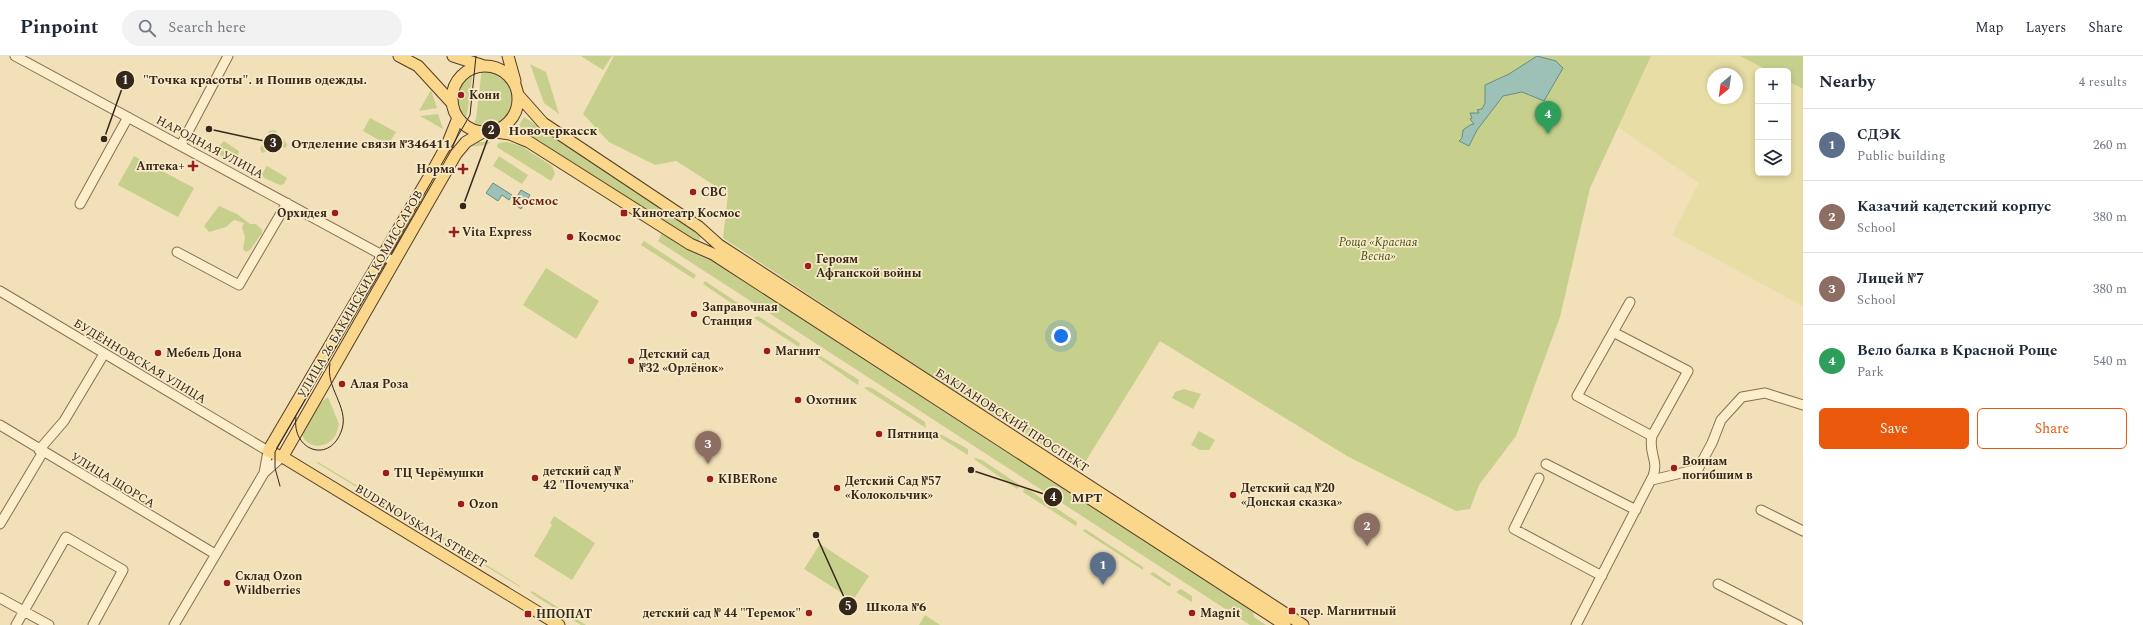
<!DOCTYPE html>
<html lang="en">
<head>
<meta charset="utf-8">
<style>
	:root { --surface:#fff; --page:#f2f2f3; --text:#1f2937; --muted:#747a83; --line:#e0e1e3; --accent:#ea580c }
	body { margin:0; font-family:Spectral,serif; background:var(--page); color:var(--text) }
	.controls { position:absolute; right:12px; top:12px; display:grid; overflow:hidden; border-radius:6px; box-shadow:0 2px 6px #0003 }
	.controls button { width:36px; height:36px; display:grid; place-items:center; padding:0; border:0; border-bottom:1px solid var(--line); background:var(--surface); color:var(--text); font:20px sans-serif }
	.compass { position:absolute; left:1707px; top:12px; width:36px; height:36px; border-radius:50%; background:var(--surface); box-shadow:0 2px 6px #0003; rotate:209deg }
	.you { position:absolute; left:1061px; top:280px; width:14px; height:14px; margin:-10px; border:3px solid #fff; border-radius:50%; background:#1a73e8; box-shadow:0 0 0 6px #1a73e833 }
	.badge { display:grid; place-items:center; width:26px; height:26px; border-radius:50%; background:var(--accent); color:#fff; font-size:13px; font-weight:700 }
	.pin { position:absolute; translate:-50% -33px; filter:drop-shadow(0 1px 2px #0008) }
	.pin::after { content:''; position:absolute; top:21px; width:14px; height:12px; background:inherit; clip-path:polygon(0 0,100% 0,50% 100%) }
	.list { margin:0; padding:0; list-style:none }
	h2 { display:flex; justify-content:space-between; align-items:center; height:52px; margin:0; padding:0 16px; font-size:17px }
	h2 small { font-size:13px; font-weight:400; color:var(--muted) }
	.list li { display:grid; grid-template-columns:26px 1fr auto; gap:12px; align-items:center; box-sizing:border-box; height:72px; padding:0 16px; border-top:1px solid var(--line) }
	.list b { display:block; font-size:15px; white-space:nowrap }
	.list p { margin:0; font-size:13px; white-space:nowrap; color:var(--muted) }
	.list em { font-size:13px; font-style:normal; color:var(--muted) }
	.actions { display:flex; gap:8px; padding:12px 16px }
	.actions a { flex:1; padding:9px 0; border:1px solid var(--accent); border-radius:6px; text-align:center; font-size:14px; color:var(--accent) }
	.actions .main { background:var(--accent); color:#fff }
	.icon { flex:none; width:22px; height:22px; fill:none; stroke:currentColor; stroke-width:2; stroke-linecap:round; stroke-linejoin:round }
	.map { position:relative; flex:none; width:1803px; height:569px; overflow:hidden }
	header { display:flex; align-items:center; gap:24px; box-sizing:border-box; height:56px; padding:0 20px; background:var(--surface); border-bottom:1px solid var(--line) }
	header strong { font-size:19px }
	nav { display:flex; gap:22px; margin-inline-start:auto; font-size:14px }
	.search { width:280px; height:36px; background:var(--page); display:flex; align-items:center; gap:10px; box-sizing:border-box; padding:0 14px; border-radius:22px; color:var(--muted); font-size:15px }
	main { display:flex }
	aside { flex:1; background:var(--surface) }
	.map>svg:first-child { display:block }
</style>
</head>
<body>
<header>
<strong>Pinpoint</strong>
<div class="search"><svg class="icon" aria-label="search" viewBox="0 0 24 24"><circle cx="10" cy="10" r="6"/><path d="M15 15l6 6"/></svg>Search here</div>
<nav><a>Map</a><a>Layers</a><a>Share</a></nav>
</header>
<main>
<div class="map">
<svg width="1803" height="569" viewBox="0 0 1803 569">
	<rect width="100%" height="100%" fill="#f1e0b8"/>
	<path fill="#e7dda5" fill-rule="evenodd" d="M 1651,0 L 1740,0 L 1769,15 L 1758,15 L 1758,117 L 1788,117 L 1788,25 L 1803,33 L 1803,250 L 1672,179 L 1699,127 L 1618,71 ZM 1713,18 L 1737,18 L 1737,42 L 1713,42 Z"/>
	<path fill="#c7cf8c" d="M 581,0 L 612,0 L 603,14 Z
		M 614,0 L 1651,0 L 1590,132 L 1560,261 L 1516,380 L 1479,429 L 1470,453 L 1456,455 L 1347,400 L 1160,285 L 1081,413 L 950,332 L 723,182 L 728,138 L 676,105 L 655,109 L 609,86 L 583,58 Z
		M 1740,0 L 1803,0 L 1803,33 L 1788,25 L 1788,15 L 1769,15 Z
		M 530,8 L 546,16 L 559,58 L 544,47 Z
		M 482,12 C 533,16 520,84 472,70 L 476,63 Z
		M 473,14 L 467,58 L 465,65 C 449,47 454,26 473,14 Z
		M 431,34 L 437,52 L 419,55 Z
		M 438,58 L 443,73 L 420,60 Z
		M 524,61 L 701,179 L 699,185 L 696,186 L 518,71 Z
		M 370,62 L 396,76 L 388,89 L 363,75 Z
		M 275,74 L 287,88 L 286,92 L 272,88 L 269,94 L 262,97 L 260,93 L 269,75 Z
		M 224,85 L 239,95 L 238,100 L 232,105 L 217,97 L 219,90 Z
		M 476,86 L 491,86 L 486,89 L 468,91 Z
		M 507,86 L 521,90 L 552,110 L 555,118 L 551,125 L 497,91 L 498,87 Z
		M 134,100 L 194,132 L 178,161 L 118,129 Z
		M 499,100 L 528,119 L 522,128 L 493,110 Z
		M 267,110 L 287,122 L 284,128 L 280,129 L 264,122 L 262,118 Z
		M 219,150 L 237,158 L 250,168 L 256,168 L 262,174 L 262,177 L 250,194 L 246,196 L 243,193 L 245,181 L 242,171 L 244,167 L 234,164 L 226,171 L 209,176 L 204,170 Z
		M 663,175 L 709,201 L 1253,555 L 1254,561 L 1266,569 L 1274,569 L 1250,569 L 658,185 Z
		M 644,185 L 696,219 L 694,223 L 641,189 Z
		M 546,212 L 599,245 L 576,283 L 523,249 Z
		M 705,225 L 747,253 L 746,257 L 703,228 Z
		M 758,260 L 800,287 L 799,291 L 754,262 Z
		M 816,297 L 859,324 L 858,329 L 814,299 Z
		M 867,331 L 872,332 L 925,366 L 926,372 L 864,332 Z
		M 1184,333 L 1201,338 L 1193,353 L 1172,342 L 1175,336 Z
		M 328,341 L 339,368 C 338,372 337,377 335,380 C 326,394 305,393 301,376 L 315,351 Z
		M 1199,375 L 1215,384 L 1209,394 L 1200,394 L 1191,389 Z
		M 936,379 L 942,379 L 968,393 L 968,399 Z
		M 976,402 L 982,404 L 1018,428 L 1019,431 L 1017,433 L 974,403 Z
		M 318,406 L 379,443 L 378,444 L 317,407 Z
		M 1024,433 L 1029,434 L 1077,466 L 1076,470 L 1023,436 Z
		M 387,448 L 445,483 L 443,485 L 386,450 Z
		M 554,460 L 595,487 L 572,524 L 534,500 L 552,469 L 550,467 Z
		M 1085,473 L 1143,511 L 1143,514 L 1083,475 Z
		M 820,488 L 869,520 L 853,544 L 804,513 Z
		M 457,490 L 520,530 L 520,531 L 456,492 Z
		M 1153,516 L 1171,528 L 1170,531 L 1150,518 Z
		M 1181,533 L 1192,540 L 1192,546 L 1176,536 Z
		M 532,535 L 586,569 L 581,569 L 531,537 Z
		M 925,559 L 940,569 L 919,569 Z"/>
	<path fill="#9dc1b6" stroke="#658e84" d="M 1537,0 L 1556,5 L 1563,12 L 1544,45 L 1522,36 L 1503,40 L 1477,74 L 1469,90 L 1459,85 L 1462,82 L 1463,74 L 1470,69 L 1474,68 L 1470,63 L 1472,62 L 1470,57 L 1479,57 L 1477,54 L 1482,53 L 1485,47 L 1485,29 L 1509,18 Z
		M 493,127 L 512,139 L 509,144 L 502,139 L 498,145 L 486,137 Z
		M 521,134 L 530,139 L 521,153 L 513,147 Z"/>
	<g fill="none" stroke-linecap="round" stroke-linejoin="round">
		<g stroke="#886f52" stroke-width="11">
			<path id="minor" d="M 15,0 L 393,205
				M 181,89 L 228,0
				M 80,148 L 128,61
				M 177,196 L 239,229 L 287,147
				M 0,235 L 268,395 L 264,417
				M 1630,246 L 1577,340 L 1652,380
				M 0,369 L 215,498
				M 39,394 L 64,365 L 104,298
				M 1546,408 L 1636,454
				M 1539,422 L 1514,473 L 1602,520
				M 1652,424 L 1698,413 L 1712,387 L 1721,364 L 1742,341 L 1765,337 L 1803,349
				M 1761,454 L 1803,475
				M 0,468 L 43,396
				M 1718,528 L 1798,569
				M 0,542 L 49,569
				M 16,569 L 66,481 L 123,514 L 93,569
				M 174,569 L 264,417 L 283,400
				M 1576,569 L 1653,420 C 1659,404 1648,397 1652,380 L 1688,315 L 1613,276"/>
		</g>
		<g stroke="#553d27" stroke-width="13">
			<path id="major" d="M 399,0 L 418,10 L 452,47
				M 453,0 L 481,9
				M 508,0 L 515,25
				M452 43a33 33 0 1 1 66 0a33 33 0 1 1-66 0Z
				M 519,40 L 543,67 L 699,171 L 719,189 L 1303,569
				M 458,62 L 447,89 L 436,109 L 268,395 L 286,403 L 559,569
				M 489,75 L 510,78 L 529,86 L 690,188 L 713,198 L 1285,569
				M 283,400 L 456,98 L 466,86 L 483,76"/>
		</g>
		<use href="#minor" stroke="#fcedcb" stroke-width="9"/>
		<use href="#major" stroke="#fad78a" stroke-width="11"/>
		<path stroke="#352719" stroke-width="1" d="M 296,361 C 291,395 331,409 342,373 C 349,351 325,331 330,308
			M 280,430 L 275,412 L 275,396 L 470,59 L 476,0"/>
	</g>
	<g fill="#9c1d1e" stroke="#f8eac8" stroke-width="1.5">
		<circle cx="461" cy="39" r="4"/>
		<path d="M191 104h4v4h4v4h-4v4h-4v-4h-4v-4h4z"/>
		<path d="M461 107h4v4h4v4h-4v4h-4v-4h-4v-4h4z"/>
		<circle cx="693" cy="136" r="4"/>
		<circle cx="335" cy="157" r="4"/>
		<rect x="620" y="153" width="8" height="8" rx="2"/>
		<path d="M452 170h4v4h4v4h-4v4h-4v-4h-4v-4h4z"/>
		<circle cx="570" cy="181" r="4"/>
		<circle cx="808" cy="210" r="4"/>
		<circle cx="694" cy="258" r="4"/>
		<circle cx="767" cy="295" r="4"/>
		<circle cx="158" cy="297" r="4"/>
		<circle cx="631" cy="305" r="4"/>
		<circle cx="342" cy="328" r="4"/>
		<circle cx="798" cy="344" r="4"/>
		<circle cx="879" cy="378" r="4"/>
		<circle cx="1674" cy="412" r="4"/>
		<circle cx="386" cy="417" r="4"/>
		<circle cx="535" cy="422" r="4"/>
		<circle cx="710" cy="423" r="4"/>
		<circle cx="837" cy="432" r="4"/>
		<circle cx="1233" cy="439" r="4"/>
		<circle cx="461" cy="448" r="4"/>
		<circle cx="227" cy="527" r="4"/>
		<rect x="1288" y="551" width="8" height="8" rx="2"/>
		<circle cx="809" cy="557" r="4"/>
		<circle cx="1192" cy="557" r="4"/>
		<rect x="524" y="554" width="8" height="8" rx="2"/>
	</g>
	<g text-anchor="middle" stroke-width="3.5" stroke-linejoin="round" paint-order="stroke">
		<g font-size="12" font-weight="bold" fill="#352719" stroke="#f8eac8" text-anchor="start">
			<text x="469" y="43">Кони</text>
			<text x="185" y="114" text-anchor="end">Аптека+</text>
			<text x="455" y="117" text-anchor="end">Норма</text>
			<text x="701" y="140">СВС</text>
			<text x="327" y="161" text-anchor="end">Орхидея</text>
			<text x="632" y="161">Кинотеатр Космос</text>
			<text x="462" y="180">Vita Express</text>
			<text x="578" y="185">Космос</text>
			<text x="816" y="207">Героям<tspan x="816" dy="14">Афганской войны</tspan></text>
			<text x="702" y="255">Заправочная<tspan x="702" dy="14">Станция</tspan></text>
			<text x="775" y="299">Магнит</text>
			<text x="166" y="301">Мебель Дона</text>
			<text x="639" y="302">Детский сад<tspan x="639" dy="14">№32 «Орлёнок»</tspan></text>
			<text x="350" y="332">Алая Роза</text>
			<text x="806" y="348">Охотник</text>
			<text x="887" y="382">Пятница</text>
			<text x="1682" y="409">Воинам<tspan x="1682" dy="14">погибшим в</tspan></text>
			<text x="543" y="419">детский сад №<tspan x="543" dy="14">42 "Почемучка"</tspan></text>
			<text x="394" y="421">ТЦ Черёмушки</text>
			<text x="718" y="427">KIBERone</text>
			<text x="845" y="429">Детский Сад №57<tspan x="845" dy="14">«Колокольчик»</tspan></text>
			<text x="1241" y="436">Детский сад №20<tspan x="1241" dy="14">«Донская сказка»</tspan></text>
			<text x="469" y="452">Ozon</text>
			<text x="235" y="524">Склад Ozon<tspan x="235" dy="14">Wildberries</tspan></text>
			<text x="1300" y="559">пер. Магнитный</text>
			<text x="801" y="561" text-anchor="end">детский сад № 44 "Теремок"</text>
			<text x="1200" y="561">Magnit</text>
			<text x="536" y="562">НПОПАТ</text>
		</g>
		<g font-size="12" fill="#352719" stroke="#f8eac8">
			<text transform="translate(210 91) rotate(28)" y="4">НАРОДНАЯ УЛИЦА</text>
			<text transform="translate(360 238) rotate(-60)" y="4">УЛИЦА 26 БАКИНСКИХ КОМИССАРОВ</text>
			<text transform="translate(140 305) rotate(31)" y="4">БУДЁННОВСКАЯ УЛИЦА</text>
			<text transform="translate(1012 364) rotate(33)" y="4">БАКЛАНОВСКИЙ ПРОСПЕКТ</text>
			<text transform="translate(113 424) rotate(31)" y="4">УЛИЦА ЩОРСА</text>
			<text transform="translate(421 470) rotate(31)" y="4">BUDENOVSKAYA STREET</text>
		</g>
		<g font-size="12" font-style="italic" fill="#46541d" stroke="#f8eac8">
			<text x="1378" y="190">Роща «Красная<tspan x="1378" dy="14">Весна»</tspan></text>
		</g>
		<g font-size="13" font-weight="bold" fill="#662615" stroke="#f8eac8">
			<text x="535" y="149">Космос</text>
		</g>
	</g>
	<path fill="none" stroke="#352719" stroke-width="1.5" d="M104 83L125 24M463 150L491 74M209 73L273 87M971 414L1053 441M816 479L848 550"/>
	<g fill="#352719" stroke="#f8eac8" stroke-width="1.5">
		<circle cx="104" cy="83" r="4"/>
		<circle cx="463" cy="150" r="4"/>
		<circle cx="209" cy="73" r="4"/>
		<circle cx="971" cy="414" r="4"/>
		<circle cx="816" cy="479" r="4"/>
		<circle cx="125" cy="24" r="10"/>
		<circle cx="491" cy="74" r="10"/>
		<circle cx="273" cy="87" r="10"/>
		<circle cx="1053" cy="441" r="10"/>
		<circle cx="848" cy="550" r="10"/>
	</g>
	<g font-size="12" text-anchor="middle" font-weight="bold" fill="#fff">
		<text x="125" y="28">1</text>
		<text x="491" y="78">2</text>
		<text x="273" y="91">3</text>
		<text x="1053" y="445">4</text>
		<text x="848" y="554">5</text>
	</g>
	<g font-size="13" text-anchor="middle" font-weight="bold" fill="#352719" stroke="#f8eac8" stroke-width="3.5" stroke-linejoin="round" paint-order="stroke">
		<text x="255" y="28">"Точка красоты". и Пошив одежды.</text>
		<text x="553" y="79">Новочеркасск</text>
		<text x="371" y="92">Отделение связи №346411</text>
		<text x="1087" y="446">МРТ</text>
		<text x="896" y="555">Школа №6</text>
	</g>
</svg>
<div class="controls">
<button>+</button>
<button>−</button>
<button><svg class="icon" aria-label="layers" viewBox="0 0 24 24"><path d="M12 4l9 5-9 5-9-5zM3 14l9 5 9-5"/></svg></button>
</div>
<svg class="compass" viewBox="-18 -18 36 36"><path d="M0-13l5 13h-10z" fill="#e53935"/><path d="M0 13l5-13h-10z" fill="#747a83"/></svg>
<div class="you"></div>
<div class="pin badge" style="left:1103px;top:529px;background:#5c6f8a">1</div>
<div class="pin badge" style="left:1367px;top:490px;background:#8d6e63">2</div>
<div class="pin badge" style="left:708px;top:408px;background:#8d6e63">3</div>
<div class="pin badge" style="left:1548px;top:78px;background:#2e9e5b">4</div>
</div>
<aside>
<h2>Nearby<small>4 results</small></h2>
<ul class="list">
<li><span class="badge" style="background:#5c6f8a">1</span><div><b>СДЭК</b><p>Public building</p></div><em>260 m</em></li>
<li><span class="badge" style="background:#8d6e63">2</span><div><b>Казачий кадетский корпус</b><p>School</p></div><em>380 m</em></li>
<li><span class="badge" style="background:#8d6e63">3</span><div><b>Лицей №7</b><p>School</p></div><em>380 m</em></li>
<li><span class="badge" style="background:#2e9e5b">4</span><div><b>Вело балка в Красной Роще</b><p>Park</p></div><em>540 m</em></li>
</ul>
<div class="actions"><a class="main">Save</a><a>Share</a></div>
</aside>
</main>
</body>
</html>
